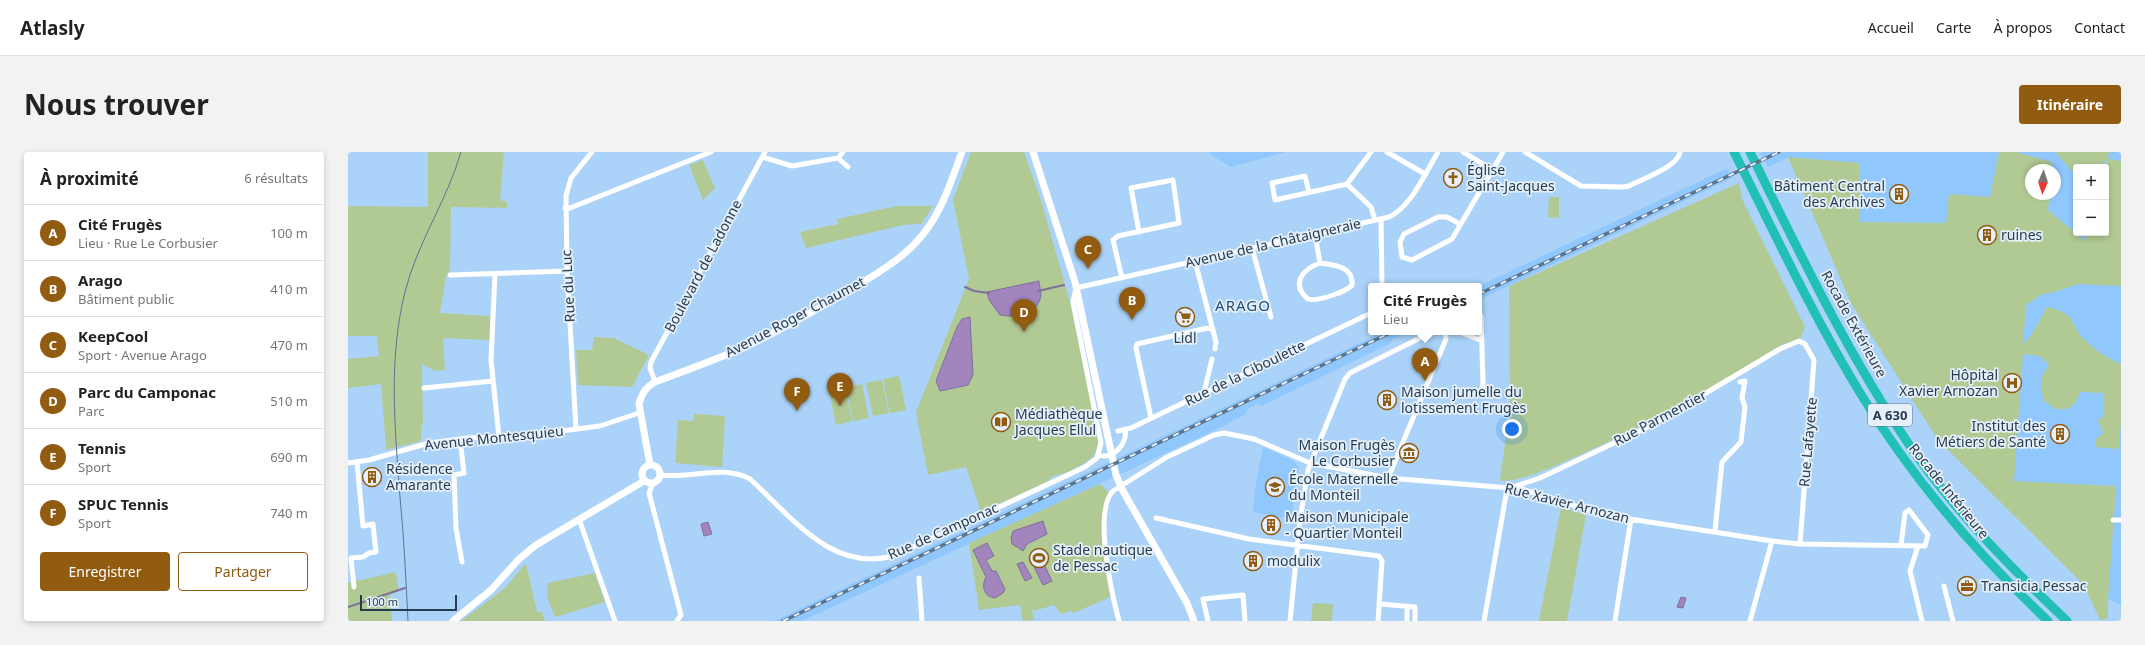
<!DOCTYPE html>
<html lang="fr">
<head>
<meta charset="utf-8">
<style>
	:root { --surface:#fff; --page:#f2f2f2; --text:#222; --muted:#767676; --line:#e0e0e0; --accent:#915b10 }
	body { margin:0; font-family:"Noto Sans",sans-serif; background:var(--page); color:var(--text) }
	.controls { position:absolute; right:12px; top:12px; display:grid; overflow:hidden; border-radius:4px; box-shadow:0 2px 6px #0003 }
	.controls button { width:36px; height:36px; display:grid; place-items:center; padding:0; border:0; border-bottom:1px solid var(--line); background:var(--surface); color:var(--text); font:20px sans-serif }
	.compass { position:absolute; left:1677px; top:12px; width:36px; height:36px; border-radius:50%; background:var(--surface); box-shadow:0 2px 6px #0003; rotate:183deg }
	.scale { position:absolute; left:12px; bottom:10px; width:97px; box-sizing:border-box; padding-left:4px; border:2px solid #283c50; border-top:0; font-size:11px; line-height:14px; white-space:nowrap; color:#283c50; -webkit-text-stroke:3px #e6f0fa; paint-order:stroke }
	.you { position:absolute; left:1164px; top:277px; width:14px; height:14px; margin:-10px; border:3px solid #fff; border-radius:50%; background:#1a73e8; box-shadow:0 0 0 6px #1a73e833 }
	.badge { display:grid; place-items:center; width:26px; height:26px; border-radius:50%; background:var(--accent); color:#fff; font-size:13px; font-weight:700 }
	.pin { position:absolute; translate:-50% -33px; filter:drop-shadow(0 1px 2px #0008) }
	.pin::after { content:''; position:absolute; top:21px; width:14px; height:12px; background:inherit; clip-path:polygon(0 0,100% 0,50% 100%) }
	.popup { position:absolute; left:1020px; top:131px; width:114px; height:52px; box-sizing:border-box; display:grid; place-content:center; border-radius:4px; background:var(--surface); filter:drop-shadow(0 1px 3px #0005); font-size:13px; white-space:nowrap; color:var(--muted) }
	.popup b { font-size:15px; color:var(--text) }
	.popup::after { content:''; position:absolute; left:50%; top:100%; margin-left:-8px; border:8px solid transparent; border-top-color:var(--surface) }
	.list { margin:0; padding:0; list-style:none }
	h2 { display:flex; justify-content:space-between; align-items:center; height:52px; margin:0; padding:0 16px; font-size:17px }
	h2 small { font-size:13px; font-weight:400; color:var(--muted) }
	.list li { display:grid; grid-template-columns:26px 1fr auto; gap:12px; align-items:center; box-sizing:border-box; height:56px; padding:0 16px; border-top:1px solid var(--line) }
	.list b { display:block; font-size:15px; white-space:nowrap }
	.list p { margin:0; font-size:13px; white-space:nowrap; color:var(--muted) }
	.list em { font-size:13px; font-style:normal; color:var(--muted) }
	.actions { display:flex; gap:8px; padding:12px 16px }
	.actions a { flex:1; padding:9px 0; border:1px solid var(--accent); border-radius:4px; text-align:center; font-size:14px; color:var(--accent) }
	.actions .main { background:var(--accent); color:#fff }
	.map { position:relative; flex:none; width:1773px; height:469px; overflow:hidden; border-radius:4px }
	header { display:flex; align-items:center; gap:24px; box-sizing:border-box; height:56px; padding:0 20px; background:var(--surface); border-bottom:1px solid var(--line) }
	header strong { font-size:19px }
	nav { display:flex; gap:22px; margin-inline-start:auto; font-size:14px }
	.intro { display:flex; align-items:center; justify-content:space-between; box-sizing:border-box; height:96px; padding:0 24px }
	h1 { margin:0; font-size:28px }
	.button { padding:10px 18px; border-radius:4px; background:var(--accent); color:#fff; font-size:14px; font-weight:700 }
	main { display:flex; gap:24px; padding:0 24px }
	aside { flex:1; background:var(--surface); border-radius:4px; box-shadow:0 2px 6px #0003 }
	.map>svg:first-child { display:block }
</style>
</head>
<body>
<header>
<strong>Atlasly</strong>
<nav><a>Accueil</a><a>Carte</a><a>À propos</a><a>Contact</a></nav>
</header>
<div class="intro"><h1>Nous trouver</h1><a class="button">Itinéraire</a></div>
<main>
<aside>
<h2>À proximité<small>6 résultats</small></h2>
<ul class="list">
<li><span class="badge">A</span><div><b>Cité Frugès</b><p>Lieu · Rue Le Corbusier</p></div><em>100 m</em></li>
<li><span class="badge">B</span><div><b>Arago</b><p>Bâtiment public</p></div><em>410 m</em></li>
<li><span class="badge">C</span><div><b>KeepCool</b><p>Sport · Avenue Arago</p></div><em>470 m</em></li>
<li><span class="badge">D</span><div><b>Parc du Camponac</b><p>Parc</p></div><em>510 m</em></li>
<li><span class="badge">E</span><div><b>Tennis</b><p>Sport</p></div><em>690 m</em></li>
<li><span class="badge">F</span><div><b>SPUC Tennis</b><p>Sport</p></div><em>740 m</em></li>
</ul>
<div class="actions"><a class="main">Enregistrer</a><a>Partager</a></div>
</aside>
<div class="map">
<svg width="1773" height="469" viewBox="0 0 1773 469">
	<rect width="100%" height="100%" fill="#abd3f9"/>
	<path fill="#90c8fe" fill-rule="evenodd" d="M 862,0 L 938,0 L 883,15 L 863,3 Z
		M 1414,0 L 1773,0 L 1773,454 L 1736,433 L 1590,288 L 1503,151 L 1441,5 L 1420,15 L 1412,1 ZM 1728,15 L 1758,15 L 1758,81 L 1728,81 ZM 1683,18 L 1707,18 L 1707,42 L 1683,42 Z
		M 1379,16 L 1384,26 L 1131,148 L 1131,134 Z
		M 1035,180 L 1065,180 L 1045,187 L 1043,191 L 914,254 L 909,252 L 900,257 L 898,262 L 868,278 L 454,469 L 426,469 Z
		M 915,295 L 946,309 L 951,316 L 943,367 L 905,360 L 908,330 Z"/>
	<path fill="#b1c993" d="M 80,0 L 156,0 L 152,48 L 159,50 L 159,56 L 103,55 L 102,118 L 98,124 L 92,161 L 142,164 L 142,188 L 95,186 L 97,218 L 87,219 L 74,212 L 75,273 L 73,273 L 73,289 L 38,298 L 33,232 L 0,236 L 0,207 L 31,204 L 29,184 L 0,184 L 0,54 L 80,55 Z
		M 623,0 L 676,0 L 693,48 L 722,150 L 750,282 C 751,300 745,308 729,315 C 724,318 719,321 714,322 C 707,324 704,323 699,330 L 633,360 L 618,315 L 580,323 L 568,260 L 621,127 L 605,48 Z
		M 1651,0 L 1668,0 L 1704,10 L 1703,18 L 1683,18 L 1683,42 L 1702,42 L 1700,58 L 1737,89 L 1739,81 L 1758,81 L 1758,15 L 1756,15 L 1759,8 L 1748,15 L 1728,15 L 1728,21 L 1725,20 L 1707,0 L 1761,0 L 1760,7 L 1773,9 L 1773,134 L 1730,132 L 1707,140 L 1694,142 L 1678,153 L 1675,193 L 1684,182 L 1699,155 C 1732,162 1719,173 1739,190 C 1748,199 1761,207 1773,212 L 1773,271 L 1771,297 L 1747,295 L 1747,288 L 1755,281 L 1750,267 L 1755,265 L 1756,241 L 1732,240 L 1728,250 L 1720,257 L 1708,257 L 1696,249 C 1692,233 1691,226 1701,213 L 1692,204 L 1675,202 L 1666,329 L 1768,334 L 1760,448 L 1760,466 L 1752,468 L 1736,433 L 1590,288 L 1503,151 L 1440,5 L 1511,11 L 1512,70 L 1598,71 L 1601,42 L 1642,45 Z
		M 355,8 L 367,36 L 355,48 L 341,13 Z
		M 1391,31 L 1394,47 L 1457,175 L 1451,189 L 1435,192 C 1369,233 1303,272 1232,303 C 1205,314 1181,328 1152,329 L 1162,252 L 1161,134 Z
		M 1201,45 L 1211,45 L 1211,66 L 1200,65 Z
		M 549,54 L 585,54 L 573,72 L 555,73 L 458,96 L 452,80 L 490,72 L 489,67 Z
		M 246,185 L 266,186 L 301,203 L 284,235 L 230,233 L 228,198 L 244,198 Z
		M 551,224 L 558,258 L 542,261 L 535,227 Z
		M 534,228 L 541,261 L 525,264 L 518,231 Z
		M 514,232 L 521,266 L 505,269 L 498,235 Z
		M 497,236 L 504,269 L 488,273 L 481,239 Z
		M 346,262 L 377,264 L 374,315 L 327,311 L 330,268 L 345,269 Z
		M 752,332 L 762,342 C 748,369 761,415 765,444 L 725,461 L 723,459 L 713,462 L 706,453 L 686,459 L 684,457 L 686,468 L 675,469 L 672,453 L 631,458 L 621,391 Z
		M 1213,355 L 1238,363 L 1219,469 L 1191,469 Z
		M 178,411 L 189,460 L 194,460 L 197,469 L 113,469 L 157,436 Z
		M 48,420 L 51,439 L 42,443 L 44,469 L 0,469 L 0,431 Z
		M 247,421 L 257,450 L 207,465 L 199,445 L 200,431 Z
		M 965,451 L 985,452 L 984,469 L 963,469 Z"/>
	<path fill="#a385be" stroke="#7e6f9d" d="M 691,129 C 691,133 693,138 693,142 C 692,162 667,166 652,163 L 641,148 L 639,140 Z
		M 622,165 L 625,223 L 620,233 L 592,239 L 588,229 L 609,175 L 614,167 Z
		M 695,369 L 699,382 L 679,392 L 675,399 L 664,392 L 663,386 L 665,379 Z
		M 360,370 L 364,382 L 356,384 L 353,372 Z
		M 639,391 L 646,404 L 638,408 L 644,419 L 648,419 L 657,437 L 655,441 L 647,446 C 636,445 633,434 638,425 L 625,398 Z
		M 690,400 L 704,429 L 695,433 L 681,405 Z
		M 675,410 L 684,426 L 677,429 L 669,412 Z
		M 1333,445 L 1338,446 L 1335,456 L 1329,455 Z"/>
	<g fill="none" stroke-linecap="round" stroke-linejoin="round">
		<path stroke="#7e6f9d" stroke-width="2" d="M 617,135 L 626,139 L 641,141
			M 690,139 L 716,133
			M 0,455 L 57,436"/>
		<path stroke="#fff" stroke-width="5" d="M 1023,0 L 999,32 L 1023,55 L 1027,68
			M 1039,0 L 1077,22
			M 1115,0 L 1145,18
			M 1177,0 L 1233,34 L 1275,35 L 1281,34 C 1294,27 1330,15 1332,0
			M 414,5 L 444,14 L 490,6 L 500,15
			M 490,6 L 495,0
			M 961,40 L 957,24 L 924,31 L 927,48 L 999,32
			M 217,56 L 222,56 L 363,0
			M 1033,67 L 1034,134
			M 1112,72 L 1099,65 L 1090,65 L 1056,82 L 1052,90 L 1054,105 L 1064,108 L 1104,87 L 1155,0
			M 967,82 L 972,111
			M 904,96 L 923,165
			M 847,109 L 868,190 L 867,197
			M 972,111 C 985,113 1006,114 1004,133 C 998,140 969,150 960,147 C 942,132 955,117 972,111 Z
			M 147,122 L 143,208 L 151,285
			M 102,123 L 219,119
			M 774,126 L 765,88 L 770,84 L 831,71 L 825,28 L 783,36 L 791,80
			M 1112,180 L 1134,189
			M 307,230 L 302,216 L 303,210 L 417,0
			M 76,236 L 145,229
			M 859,240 L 857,236 L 864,207
			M 1133,241 L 1135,232 L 1133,164
			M 803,266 L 788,196 L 789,192 L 864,175
			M 228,277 L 219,119 L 218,44 L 223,26 L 244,0
			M 770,279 L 783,276 L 1023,161
			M 112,287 L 116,321 L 106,323 L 108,376 L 114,410
			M 751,303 C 765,308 780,291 777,278
			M 0,311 L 21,308 L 81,291 L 119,286 L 183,283 L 252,274 L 291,261
			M 312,323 C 342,327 375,312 402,327 C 443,364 485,423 548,403 L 737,315 L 749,306 L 753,291 L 725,150 L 728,136 L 1041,65 C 1063,55 1078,20 1090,0
			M 1040,326 L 1098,187 L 1097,180
			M 305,331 L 301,341 L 333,463 L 329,469
			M 808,366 L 901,387 L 1031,404 L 1034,409 L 1030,469
			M 231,367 L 267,469
			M 1765,368 L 1773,368
			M 1367,379 L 1374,310 L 1393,290 L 1397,255 L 1394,246 L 1397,229 L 1392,230
			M 1570,394 L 1562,419 L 1574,469
			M 571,426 L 574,469
			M 1596,434 L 1605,469
			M 6,435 L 3,406 L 15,405 L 21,401 L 28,400 L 25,372 L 15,374 L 9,310
			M 1032,452 L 1067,455 L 1067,469
			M 771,469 C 764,443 745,359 765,339 L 819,305 L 866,283 L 876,281 L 906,287 L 962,311 L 1040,326 L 1174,337 L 1256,363 L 1424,389 L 1452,392 L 1577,394 L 1580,383 L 1561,358 L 1557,361 L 1553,393
			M 860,469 L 855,447 L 895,443 L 897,469
			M 942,469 L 952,368 L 960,318 L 997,227 L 1002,221 L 1084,180
			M 1059,469 L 1059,455
			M 1136,469 L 1158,343 L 1162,336 L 1192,326 L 1304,273 L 1432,197 L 1451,189 L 1457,192 L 1466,208 L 1452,392
			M 1267,469 L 1283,367
			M 1402,469 L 1424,389"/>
		<path stroke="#fff" stroke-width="7" d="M 685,0 L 727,130 L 768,323 L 775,339 L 839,451 L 846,469
			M294 322a9 9 0 1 1 18 0a9 9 0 1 1-18 0Z
			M 302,313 L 291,252 C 294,241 298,235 307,230 C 337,219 366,208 395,196 C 433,178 470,157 507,135 C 533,119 561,103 579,77 C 596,54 604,26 614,0
			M 105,469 L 143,438 L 171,407 L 188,393 L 296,329"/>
		<path stroke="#21bfb5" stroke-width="9" d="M 1386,0 C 1427,82 1466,166 1514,244 C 1565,327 1629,402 1700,469
			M 1402,0 C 1451,100 1499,201 1562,294 C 1606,358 1662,415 1719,469"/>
		<path stroke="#5a7590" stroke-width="1" d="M 60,469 C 58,428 56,386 52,345 C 47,276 40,208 57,140 C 69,91 99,49 113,0"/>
		<g stroke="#5a7590" stroke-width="3.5">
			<path id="rail" d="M 1131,142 L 1431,0
				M 435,469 L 1044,180"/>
		</g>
		<use href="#rail" stroke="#e6f0fa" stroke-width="2" stroke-dasharray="6" stroke-linecap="butt"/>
	</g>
	<defs>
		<g id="church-ring" transform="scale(1)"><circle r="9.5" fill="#e6f0fa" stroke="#915b10" stroke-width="1.5"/><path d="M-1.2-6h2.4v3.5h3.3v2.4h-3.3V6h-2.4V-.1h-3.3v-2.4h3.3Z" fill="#915b10"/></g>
		<g id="building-ring" transform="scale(1)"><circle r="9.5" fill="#e6f0fa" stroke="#915b10" stroke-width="1.5"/><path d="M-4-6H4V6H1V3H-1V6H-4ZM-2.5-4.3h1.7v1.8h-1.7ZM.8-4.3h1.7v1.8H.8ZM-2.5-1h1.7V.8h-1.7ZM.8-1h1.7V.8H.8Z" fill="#915b10"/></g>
		<g id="supermarket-ring" transform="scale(1)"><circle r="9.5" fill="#e6f0fa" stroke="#915b10" stroke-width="1.5"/><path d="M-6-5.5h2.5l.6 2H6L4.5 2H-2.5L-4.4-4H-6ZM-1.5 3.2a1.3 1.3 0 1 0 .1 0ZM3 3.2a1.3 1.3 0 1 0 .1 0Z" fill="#915b10"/></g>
		<g id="hospital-ring" transform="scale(1)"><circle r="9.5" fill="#e6f0fa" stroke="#915b10" stroke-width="1.5"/><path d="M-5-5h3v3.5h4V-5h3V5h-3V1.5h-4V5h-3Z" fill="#915b10"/></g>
		<g id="library-ring" transform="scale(1)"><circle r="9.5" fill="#e6f0fa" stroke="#915b10" stroke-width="1.5"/><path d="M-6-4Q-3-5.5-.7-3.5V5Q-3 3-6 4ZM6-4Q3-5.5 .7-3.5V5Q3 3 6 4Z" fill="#915b10"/></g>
		<g id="museum-ring" transform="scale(1)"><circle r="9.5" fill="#e6f0fa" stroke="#915b10" stroke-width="1.5"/><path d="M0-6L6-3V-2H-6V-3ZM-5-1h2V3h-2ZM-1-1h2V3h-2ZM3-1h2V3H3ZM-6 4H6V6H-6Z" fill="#915b10"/></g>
		<g id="school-ring" transform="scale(1)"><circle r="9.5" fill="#e6f0fa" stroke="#915b10" stroke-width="1.5"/><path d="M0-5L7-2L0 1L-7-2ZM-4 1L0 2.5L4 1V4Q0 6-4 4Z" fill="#915b10"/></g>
		<g id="stadium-ring" transform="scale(1)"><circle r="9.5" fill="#e6f0fa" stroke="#915b10" stroke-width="1.5"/><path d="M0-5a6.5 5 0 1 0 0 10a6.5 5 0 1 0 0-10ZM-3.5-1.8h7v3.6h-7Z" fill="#915b10"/></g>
		<g id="office-ring" transform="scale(1)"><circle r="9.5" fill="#e6f0fa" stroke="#915b10" stroke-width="1.5"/><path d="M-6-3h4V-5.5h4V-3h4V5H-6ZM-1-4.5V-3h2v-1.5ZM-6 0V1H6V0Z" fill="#915b10"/></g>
	</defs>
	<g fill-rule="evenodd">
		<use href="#church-ring" x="1105" y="26"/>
		<use href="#building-ring" x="1551" y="42"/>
		<use href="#building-ring" x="1639" y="83"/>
		<use href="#supermarket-ring" x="837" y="165"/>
		<use href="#hospital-ring" x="1664" y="231"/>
		<use href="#building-ring" x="1039" y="248"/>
		<use href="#library-ring" x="653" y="270"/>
		<use href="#building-ring" x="1712" y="282"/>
		<use href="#museum-ring" x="1061" y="301"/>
		<use href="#building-ring" x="24" y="325"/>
		<use href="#school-ring" x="927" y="335"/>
		<use href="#building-ring" x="923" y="373"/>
		<use href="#stadium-ring" x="691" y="406"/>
		<use href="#building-ring" x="905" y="409"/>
		<use href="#office-ring" x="1619" y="434"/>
	</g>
	<g text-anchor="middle" stroke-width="3.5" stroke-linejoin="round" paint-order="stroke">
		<rect fill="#e6f0fa" stroke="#617283" stroke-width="1" x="1520" y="252" width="44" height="22" rx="3"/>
		<g font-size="13" font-weight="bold" fill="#283c50">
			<text x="1542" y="268">A 630</text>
		</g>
		<g font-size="14" fill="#283c50" stroke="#e6f0fa" text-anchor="start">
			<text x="1119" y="23">Église<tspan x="1119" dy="16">Saint-Jacques</tspan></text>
			<text x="1537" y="39" text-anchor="end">Bâtiment Central<tspan x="1537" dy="16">des Archives</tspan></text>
			<text x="1653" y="88">ruines</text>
			<text x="837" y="191" text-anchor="middle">Lidl</text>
			<text x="1650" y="228" text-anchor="end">Hôpital<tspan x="1650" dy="16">Xavier Arnozan</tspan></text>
			<text x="1053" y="245">Maison jumelle du<tspan x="1053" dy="16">lotissement Frugès</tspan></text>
			<text x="667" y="267">Médiathèque<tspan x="667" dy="16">Jacques Ellul</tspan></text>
			<text x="1698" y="279" text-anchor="end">Institut des<tspan x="1698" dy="16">Métiers de Santé</tspan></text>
			<text x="1047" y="298" text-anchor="end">Maison Frugès<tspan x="1047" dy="16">Le Corbusier</tspan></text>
			<text x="38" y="322">Résidence<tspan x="38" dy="16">Amarante</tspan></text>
			<text x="941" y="332">École Maternelle<tspan x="941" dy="16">du Monteil</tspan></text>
			<text x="937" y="370">Maison Municipale<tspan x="937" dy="16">- Quartier Monteil</tspan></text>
			<text x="705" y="403">Stade nautique<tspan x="705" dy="16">de Pessac</tspan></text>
			<text x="919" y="414">modulix</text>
			<text x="1633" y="439">Transicia Pessac</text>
		</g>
		<g font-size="14" fill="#283c50" stroke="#e6f0fa">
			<text transform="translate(925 91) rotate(-13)" y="5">Avenue de la Châtaigneraie</text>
			<text transform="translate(355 114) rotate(-62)" y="5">Boulevard de Ladonne</text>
			<text transform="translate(220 134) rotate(-93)" y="5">Rue du Luc</text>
			<text transform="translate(447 165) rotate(-28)" y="5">Avenue Roger Chaumet</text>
			<text transform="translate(1506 172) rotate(61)" y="5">Rocade Extérieure</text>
			<text transform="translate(897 221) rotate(-26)" y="5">Rue de la Ciboulette</text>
			<text transform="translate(1312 266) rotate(-28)" y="5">Rue Parmentier</text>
			<text transform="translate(146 286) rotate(-6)" y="5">Avenue Montesquieu</text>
			<text transform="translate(1460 290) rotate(-85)" y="5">Rue Lafayette</text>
			<text transform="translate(1601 339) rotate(51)" y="5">Rocade Intérieure</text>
			<text transform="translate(1219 351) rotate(14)" y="5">Rue Xavier Arnozan</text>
			<text transform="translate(595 379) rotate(-24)" y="5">Rue de Camponac</text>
		</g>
		<g font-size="15" letter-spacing="1" fill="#215079" stroke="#e6f0fa">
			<text x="895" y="159">ARAGO</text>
		</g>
	</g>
</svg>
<div class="controls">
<button>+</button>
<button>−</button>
</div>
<svg class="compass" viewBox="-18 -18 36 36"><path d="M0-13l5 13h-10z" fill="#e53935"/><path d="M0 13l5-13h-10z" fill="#767676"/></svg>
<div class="scale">100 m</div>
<div class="you"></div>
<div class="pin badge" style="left:1077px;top:229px">A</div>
<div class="popup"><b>Cité Frugès</b>Lieu</div>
<div class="pin badge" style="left:784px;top:168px">B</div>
<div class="pin badge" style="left:740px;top:117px">C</div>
<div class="pin badge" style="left:676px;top:180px">D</div>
<div class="pin badge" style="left:492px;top:254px">E</div>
<div class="pin badge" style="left:449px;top:259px">F</div>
</div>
</main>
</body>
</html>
